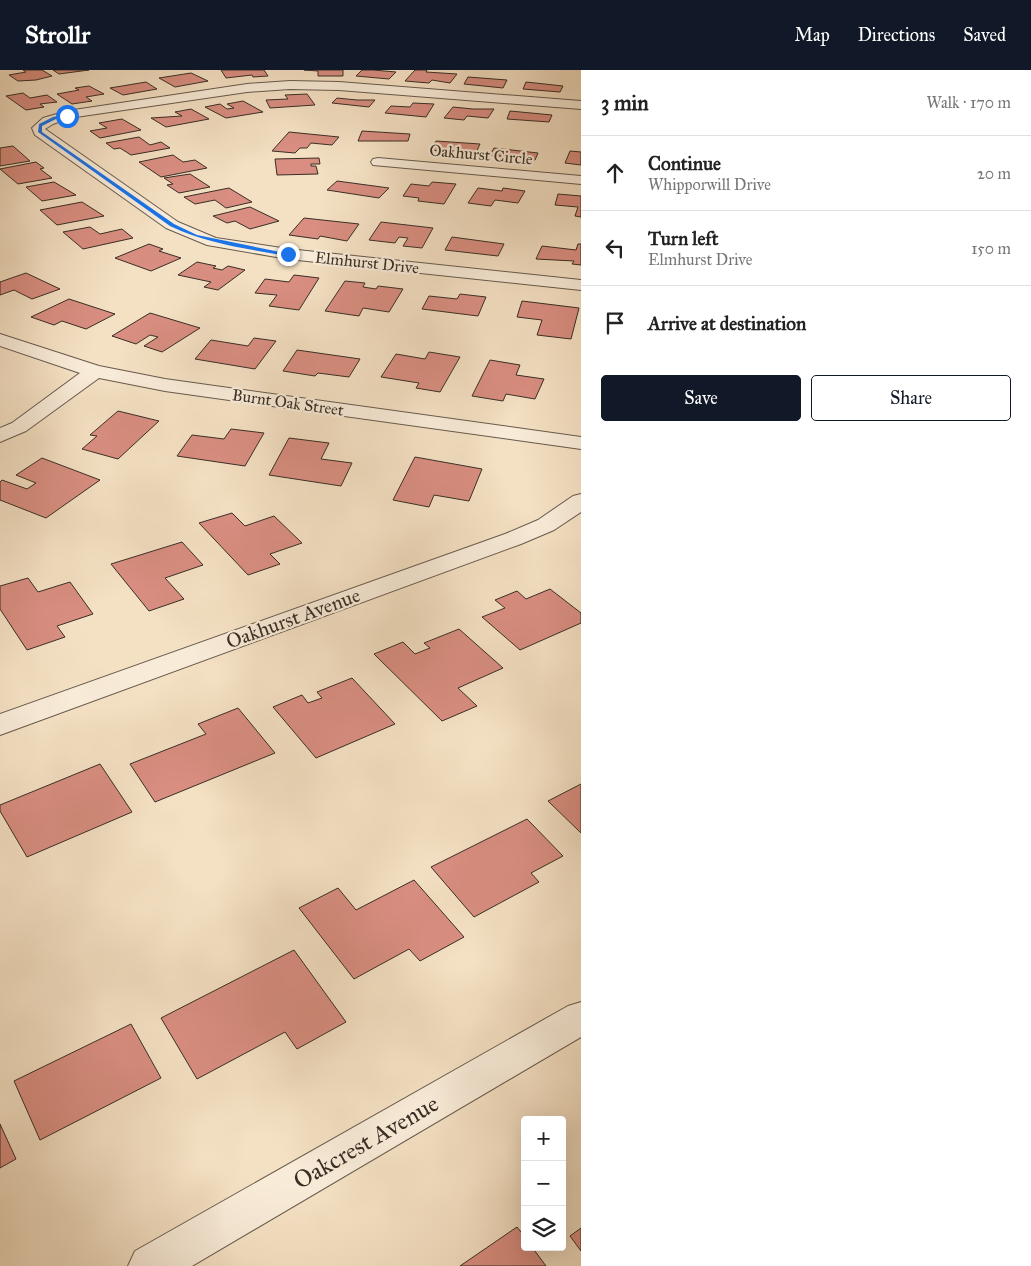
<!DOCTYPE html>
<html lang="en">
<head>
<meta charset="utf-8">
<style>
	:root { --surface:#fff; --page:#f6f6f6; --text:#222; --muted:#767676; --line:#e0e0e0; --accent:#111827 }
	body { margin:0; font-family:"IM FELL Great Primer",serif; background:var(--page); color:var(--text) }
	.controls { position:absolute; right:15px; bottom:15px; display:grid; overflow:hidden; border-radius:5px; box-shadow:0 5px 20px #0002 }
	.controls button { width:45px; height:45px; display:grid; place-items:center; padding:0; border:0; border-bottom:1px solid var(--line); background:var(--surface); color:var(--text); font:25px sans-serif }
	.stop { position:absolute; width:15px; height:15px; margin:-11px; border:4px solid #1a73e8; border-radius:50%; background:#fff }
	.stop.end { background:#1a73e8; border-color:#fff; box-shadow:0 1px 5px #0008 }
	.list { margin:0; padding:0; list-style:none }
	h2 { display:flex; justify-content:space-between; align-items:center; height:65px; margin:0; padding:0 20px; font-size:21px }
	h2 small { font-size:16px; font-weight:400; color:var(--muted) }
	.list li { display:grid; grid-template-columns:32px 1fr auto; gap:15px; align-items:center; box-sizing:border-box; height:75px; padding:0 20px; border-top:1px solid var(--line) }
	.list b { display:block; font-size:19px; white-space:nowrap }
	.list p { margin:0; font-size:16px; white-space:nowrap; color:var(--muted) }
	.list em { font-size:16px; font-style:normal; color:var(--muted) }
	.actions { display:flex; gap:10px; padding:15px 20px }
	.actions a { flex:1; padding:11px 0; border:1px solid var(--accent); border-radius:5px; text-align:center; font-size:18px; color:var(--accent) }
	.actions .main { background:var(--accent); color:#fff }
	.icon { flex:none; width:28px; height:28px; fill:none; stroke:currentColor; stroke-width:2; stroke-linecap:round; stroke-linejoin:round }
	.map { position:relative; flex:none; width:581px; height:1196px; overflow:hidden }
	header { display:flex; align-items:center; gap:30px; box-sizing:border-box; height:70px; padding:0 25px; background:var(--accent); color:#fff }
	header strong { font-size:24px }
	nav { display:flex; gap:28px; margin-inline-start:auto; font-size:18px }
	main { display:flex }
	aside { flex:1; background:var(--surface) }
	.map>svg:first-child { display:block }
</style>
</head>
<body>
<header>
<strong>Strollr</strong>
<nav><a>Map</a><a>Directions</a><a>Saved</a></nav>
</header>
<main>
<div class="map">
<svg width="581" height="1196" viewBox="0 0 581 1196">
	<rect width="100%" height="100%" fill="#f4e0c3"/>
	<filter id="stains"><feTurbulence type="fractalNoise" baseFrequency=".004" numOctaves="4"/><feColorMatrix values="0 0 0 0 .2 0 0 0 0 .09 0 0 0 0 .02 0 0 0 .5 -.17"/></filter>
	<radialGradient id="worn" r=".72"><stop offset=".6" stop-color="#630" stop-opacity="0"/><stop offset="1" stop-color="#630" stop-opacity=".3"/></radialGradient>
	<path fill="#d98e81" stroke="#382e25" d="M 23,0 L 42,0 L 52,6 L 36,10 L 18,11 L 9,5 L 26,2 Z
		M 53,0 L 89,0 L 59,4 Z
		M 221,0 L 264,0 L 268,6 L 253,7 L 252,5 L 226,8 Z
		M 304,0 L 343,0 L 343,6 L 318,6 L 318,1 Z
		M 362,0 L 373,0 L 396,2 L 389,9 L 356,6 Z
		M 415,0 L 427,0 L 426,2 L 457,4 L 450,13 L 432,10 L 429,13 L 405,11 Z
		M 191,3 L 208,11 L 175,17 L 159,8 Z
		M 468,7 L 507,10 L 503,18 L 464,14 Z
		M 146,12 L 157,19 L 123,25 L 110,18 Z
		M 526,12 L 563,16 L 560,22 L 523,19 Z
		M 89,16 L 104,24 L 86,27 L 92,31 L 72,34 L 57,24 L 79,20 L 75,18 Z
		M 23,23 L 30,28 L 47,25 L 57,32 L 40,34 L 44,37 L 26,40 L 6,26 Z
		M 307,24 L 315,35 L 270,38 L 266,30 L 288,29 L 285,25 Z
		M 337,28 L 357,30 L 375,30 L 369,37 L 332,33 Z
		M 243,31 L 263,42 L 226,48 L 205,37 L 220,34 L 227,39 L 234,38 L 227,34 Z
		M 413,33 L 434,34 L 426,47 L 385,43 L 391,36 L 410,37 Z
		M 453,37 L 473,39 L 494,39 L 488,48 L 467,46 L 464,50 L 444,48 Z
		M 191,39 L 209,49 L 166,57 L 151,48 L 182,46 L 175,42 Z
		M 510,41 L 552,45 L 549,52 L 507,49 Z
		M 122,49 L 141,60 L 100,68 L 90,61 L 107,58 L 99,53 Z
		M 362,61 L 410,64 L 408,71 L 358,71 Z
		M 289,62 L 339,67 L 332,75 L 311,73 L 307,78 L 300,78 L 295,83 L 272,81 Z
		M 139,67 L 150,75 L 161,72 L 170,78 L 131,85 L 120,78 L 114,79 L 106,73 Z
		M 436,71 L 480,74 L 474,87 L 452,85 L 453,83 L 431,80 Z
		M 13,76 L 30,91 L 0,96 L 0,78 Z
		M 494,78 L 538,83 L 535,90 L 490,85 Z
		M 570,81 L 581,82 L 581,95 L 565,93 Z
		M 173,85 L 183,92 L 195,90 L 207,98 L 161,107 L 139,92 Z
		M 319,88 L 320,94 L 311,94 L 311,96 L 316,96 L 318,104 L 277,105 L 275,89 Z
		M 36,92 L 44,98 L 40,99 L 52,108 L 18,114 L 0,99 Z
		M 190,104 L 210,117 L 179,123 L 167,115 L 173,114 L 164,108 Z
		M 337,111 L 389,118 L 379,128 L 327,120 Z
		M 54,112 L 76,125 L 42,131 L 26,117 Z
		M 432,112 L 456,114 L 444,134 L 418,131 L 419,128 L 403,126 L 411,114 L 429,116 Z
		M 229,118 L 252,132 L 226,138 L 215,130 L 195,134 L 184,127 Z
		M 478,118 L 502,121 L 503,118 L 525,121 L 518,133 L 495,130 L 491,136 L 468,133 Z
		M 558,124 L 581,126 L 581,147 L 575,146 L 578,137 L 555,135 Z
		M 82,132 L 104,146 L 57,155 L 40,140 Z
		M 250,137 L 279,151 L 250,159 L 235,151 L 227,153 L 213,146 Z
		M 304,148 L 359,154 L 347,171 L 320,166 L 318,169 L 289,165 Z
		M 381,152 L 433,158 L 422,178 L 403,176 L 408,168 L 399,167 L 395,173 L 369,170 Z
		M 90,157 L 100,164 L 122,159 L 133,168 L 83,179 L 63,162 Z
		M 452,167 L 504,174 L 498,186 L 445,180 Z
		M 149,174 L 163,179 L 159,181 L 181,188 L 151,201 L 115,188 Z
		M 578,174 L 581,174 L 581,195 L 572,194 L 574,191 L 536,189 L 542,176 L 576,180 Z
		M 197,192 L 216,196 L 213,198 L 222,200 L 228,196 L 245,200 L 218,220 L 204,217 L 211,212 L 178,205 Z
		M 26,203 L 60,219 L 32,229 L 14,220 L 0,225 L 0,212 Z
		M 294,205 L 319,208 L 299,240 L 269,236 L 277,225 L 255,223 L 265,209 L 289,212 Z
		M 345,211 L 365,213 L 363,217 L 376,219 L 378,216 L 403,219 L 389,242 L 363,238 L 359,246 L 325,241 Z
		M 460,224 L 486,227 L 478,246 L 422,239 L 429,226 L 457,229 Z
		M 69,229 L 115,244 L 86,259 L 62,251 L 54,255 L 31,247 Z
		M 522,231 L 579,238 L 571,269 L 537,265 L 542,250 L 517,247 Z
		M 150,243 L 200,258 L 162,282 L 144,276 L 158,267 L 150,265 L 136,274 L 112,266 Z
		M 254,268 L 276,271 L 255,299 L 195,289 L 211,270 L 248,276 Z
		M 297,280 L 360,289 L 349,307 L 318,303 L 315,306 L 283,301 Z
		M 429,282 L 460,287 L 440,322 L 416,318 L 419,313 L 381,307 L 396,284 L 425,289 Z
		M 490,290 L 520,295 L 516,305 L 544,309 L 535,329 L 506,324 L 503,331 L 472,326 Z
		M 118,341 L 159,351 L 118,389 L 82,379 L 97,366 L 90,365 Z
		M 231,359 L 264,363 L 245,396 L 177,386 L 192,365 L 224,369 Z
		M 289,368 L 329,373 L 321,389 L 352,393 L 341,416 L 269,405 Z
		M 415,387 L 482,399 L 469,431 L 434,425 L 429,437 L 393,430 Z
		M 42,388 L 100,410 L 46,448 L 0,430 L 0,412 L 2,410 L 27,419 L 36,413 L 16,405 Z
		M 232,443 L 245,456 L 274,446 L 302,473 L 270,484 L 280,494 L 248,505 L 199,453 Z
		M 182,472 L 203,495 L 165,508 L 184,529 L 149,541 L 111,494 Z
		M 28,508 L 38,522 L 70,512 L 93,544 L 57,556 L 65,567 L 27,580 L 0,539 L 0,516 Z
		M 550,519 L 581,543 L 581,553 L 520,580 L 482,547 L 505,538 L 495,530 L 517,521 L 526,529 Z
		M 459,559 L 503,598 L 458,618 L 477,636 L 442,651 L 374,584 L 403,572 L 415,584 L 430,578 L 424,573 Z
		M 352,608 L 395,654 L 316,688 L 273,637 L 302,625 L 308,633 L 322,628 L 317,622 Z
		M 238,638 L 275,683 L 155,732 L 130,694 L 206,664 L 198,654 Z
		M 100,694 L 132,742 L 27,787 L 0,741 L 0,735 Z
		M 581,714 L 581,763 L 548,731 Z
		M 527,749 L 563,786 L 531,803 L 539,812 L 474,847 L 431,797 Z
		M 414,810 L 464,867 L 420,891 L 409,879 L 354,909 L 299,838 L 338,818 L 356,840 Z
		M 294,880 L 346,952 L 297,979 L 285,962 L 197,1009 L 161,948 Z
		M 131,954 L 161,1008 L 40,1070 L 14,1011 Z
		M 0,1054 L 16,1089 L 0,1098 Z
		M 517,1157 L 525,1167 L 525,1177 L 532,1177 L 546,1196 L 460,1196 Z
		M 581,1158 L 581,1181 L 570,1166 Z"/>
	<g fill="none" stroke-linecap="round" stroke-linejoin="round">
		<g stroke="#675a4c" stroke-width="2">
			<path id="minor" d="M 290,11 L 339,12 L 581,31 L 581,39 L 339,20 L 290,19 L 247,22 L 69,48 L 53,54 L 45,59 L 178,152 L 216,168 L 288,179 L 581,210 L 581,220 L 288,189 L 207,175 L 166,158 L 35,65 L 32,58 L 43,48 L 67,41 L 247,14 Z
				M 378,88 L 581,106 L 581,114 L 373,95 L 371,92 L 373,89 Z
				M 0,264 L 99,296 L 165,309 L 581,367 L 581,379 L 165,321 L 99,308 L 26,361 L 0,372 L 0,358 L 12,353 L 80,303 L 0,276 Z
				M 581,424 L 581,442 L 554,460 L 521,474 L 0,665 L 0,644 L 505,464 L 538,450 L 573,426 Z
				M 581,932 L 581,967 L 192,1196 L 128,1196 L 135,1181 L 568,936 Z"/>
		</g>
		<use href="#minor" fill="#f8ebd8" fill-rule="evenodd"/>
	</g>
	<path fill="#1a73e8" d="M 67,44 L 68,46 L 56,49 L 42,56 L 42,62 L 174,154 L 197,165 L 290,184 L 288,186 C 247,179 208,174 170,156 L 38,62 L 39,54 L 53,47 Z"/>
	<g text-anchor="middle" stroke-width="4.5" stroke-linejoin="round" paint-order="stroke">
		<g font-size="16" fill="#382e25" stroke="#f8ebd8">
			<text transform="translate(481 84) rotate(5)" y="6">Oakhurst Circle</text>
			<text transform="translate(367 192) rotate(6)" y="6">Elmhurst Drive</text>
			<text transform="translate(288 332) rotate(8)" y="6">Burnt Oak Street</text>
		</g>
		<g font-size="20" fill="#382e25" stroke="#f8ebd8">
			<text transform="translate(293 548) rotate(-20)" y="7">Oakhurst Avenue</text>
		</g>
		<g font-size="24" fill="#382e25" stroke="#f8ebd8">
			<text transform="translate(366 1072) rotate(-30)" y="8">Oakcrest Avenue</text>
		</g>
	</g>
	<rect width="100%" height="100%" filter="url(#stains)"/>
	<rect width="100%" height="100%" fill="url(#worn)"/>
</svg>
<div class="controls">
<button>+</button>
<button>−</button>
<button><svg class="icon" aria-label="layers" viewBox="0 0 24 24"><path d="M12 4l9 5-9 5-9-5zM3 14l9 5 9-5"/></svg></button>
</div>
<div class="stop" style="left:67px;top:46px"></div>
<div class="stop end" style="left:288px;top:184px"></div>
</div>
<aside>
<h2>3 min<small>Walk · 170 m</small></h2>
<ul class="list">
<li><svg class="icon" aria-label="ahead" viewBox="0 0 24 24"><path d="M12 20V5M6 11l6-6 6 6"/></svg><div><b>Continue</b><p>Whipporwill Drive</p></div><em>20 m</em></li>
<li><svg class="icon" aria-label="left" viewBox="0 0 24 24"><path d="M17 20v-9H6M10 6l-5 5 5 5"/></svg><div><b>Turn left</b><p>Elmhurst Drive</p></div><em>150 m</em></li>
<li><svg class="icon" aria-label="arrive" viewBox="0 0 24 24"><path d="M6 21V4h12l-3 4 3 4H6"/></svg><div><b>Arrive at destination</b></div></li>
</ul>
<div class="actions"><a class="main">Save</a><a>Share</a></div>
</aside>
</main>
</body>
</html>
